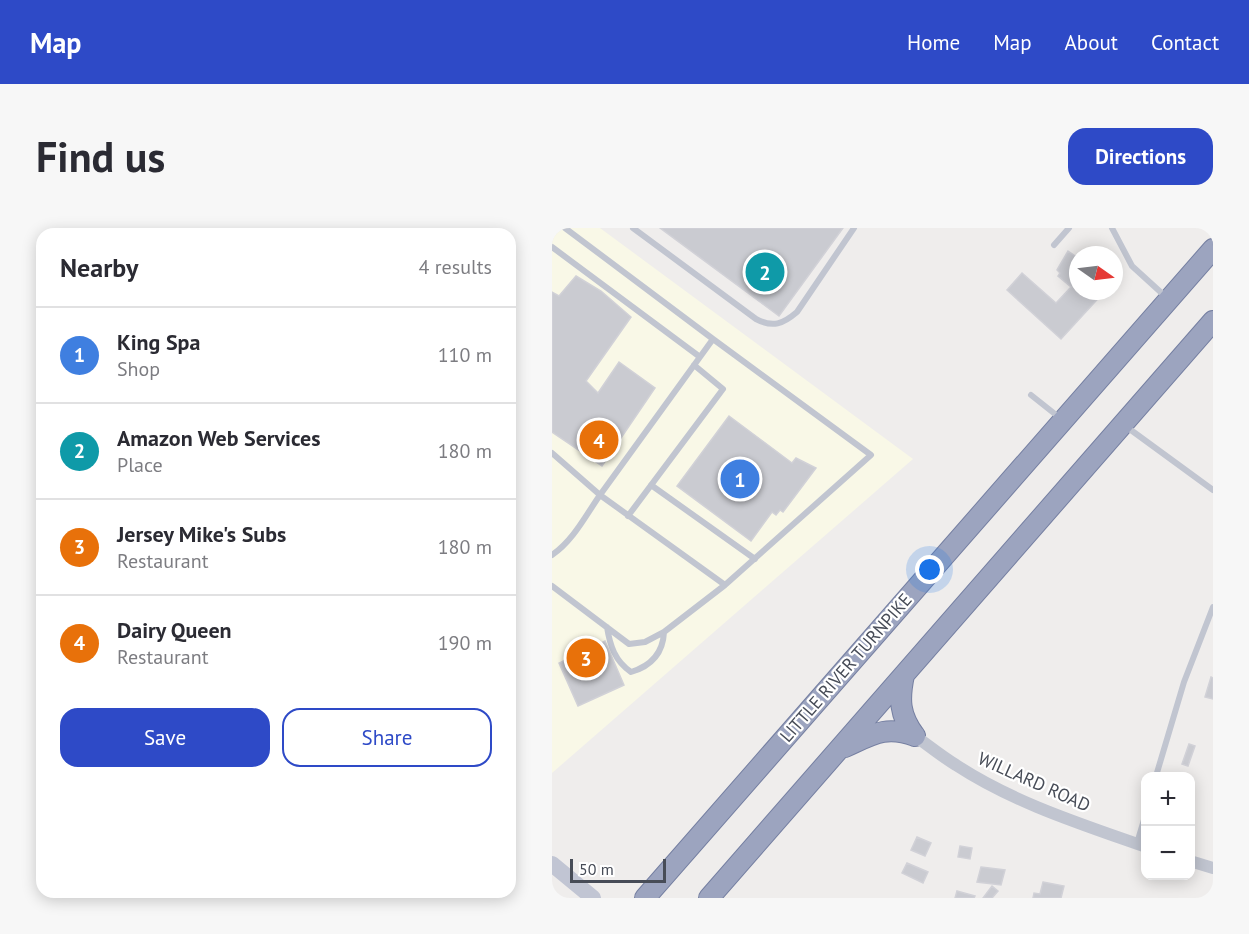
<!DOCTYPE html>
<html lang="en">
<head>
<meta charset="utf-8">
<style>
	:root { --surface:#fff; --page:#f7f7f7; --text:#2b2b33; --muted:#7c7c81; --line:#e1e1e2; --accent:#2e4ac7 }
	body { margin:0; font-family:"PT Sans",sans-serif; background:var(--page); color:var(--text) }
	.controls { position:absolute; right:18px; bottom:18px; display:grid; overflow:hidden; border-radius:12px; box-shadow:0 3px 15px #0003 }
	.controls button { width:54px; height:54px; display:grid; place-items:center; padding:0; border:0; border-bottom:2px solid var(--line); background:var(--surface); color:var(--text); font:30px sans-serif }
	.compass { position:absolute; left:517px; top:18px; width:54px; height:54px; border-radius:50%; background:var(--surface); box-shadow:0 3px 15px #0003; rotate:104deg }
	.scale { position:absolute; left:18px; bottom:15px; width:96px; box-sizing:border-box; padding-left:6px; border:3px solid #474c57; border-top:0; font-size:16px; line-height:21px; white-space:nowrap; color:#474c57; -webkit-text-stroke:4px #fff; paint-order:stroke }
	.you { position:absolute; left:378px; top:342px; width:21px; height:21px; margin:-15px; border:4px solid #fff; border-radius:50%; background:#1a73e8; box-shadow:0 0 0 9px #1a73e833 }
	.badge { display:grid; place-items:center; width:39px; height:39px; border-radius:50%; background:var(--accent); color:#fff; font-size:20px; font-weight:700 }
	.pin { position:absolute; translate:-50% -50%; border:3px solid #fff; box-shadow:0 2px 6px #0006 }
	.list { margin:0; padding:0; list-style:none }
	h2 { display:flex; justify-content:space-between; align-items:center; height:78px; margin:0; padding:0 24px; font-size:26px }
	h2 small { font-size:20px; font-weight:400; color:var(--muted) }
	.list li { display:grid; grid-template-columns:39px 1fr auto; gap:18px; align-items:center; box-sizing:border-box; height:96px; padding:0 24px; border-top:2px solid var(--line) }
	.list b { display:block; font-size:22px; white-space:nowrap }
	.list p { margin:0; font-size:20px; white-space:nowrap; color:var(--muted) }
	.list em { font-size:20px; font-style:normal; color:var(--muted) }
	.actions { display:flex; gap:12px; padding:18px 24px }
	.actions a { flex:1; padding:14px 0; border:2px solid var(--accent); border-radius:18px; text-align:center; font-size:21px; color:var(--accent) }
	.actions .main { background:var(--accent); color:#fff }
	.map { position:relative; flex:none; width:661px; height:670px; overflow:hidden; border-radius:18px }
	header { display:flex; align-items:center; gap:36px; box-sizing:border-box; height:84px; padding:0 30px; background:var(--accent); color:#fff }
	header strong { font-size:28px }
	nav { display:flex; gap:33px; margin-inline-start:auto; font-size:21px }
	.intro { display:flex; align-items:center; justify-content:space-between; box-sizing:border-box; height:144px; padding:0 36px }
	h1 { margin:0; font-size:42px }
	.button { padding:15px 27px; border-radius:18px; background:var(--accent); color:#fff; font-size:21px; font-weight:700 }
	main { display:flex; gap:36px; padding:0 36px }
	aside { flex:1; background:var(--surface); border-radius:18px; box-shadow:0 3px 15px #0003 }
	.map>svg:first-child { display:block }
</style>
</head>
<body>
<header>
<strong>Map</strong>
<nav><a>Home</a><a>Map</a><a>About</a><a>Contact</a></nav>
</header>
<div class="intro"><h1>Find us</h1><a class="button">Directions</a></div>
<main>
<aside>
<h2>Nearby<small>4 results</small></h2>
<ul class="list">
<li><span class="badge" style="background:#3f7fe0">1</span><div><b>King Spa</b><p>Shop</p></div><em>110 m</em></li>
<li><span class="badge" style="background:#0f9aa8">2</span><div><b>Amazon Web Services</b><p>Place</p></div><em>180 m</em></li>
<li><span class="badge" style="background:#e8710a">3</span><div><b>Jersey Mike's Subs</b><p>Restaurant</p></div><em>180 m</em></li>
<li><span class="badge" style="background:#e8710a">4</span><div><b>Dairy Queen</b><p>Restaurant</p></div><em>190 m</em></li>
</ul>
<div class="actions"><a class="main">Save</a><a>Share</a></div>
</aside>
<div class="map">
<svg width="661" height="670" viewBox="0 0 661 670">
	<rect width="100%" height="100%" fill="#efedec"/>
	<path fill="#f9f8e7" d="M 0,0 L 48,0 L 361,231 L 0,545 Z"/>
	<path fill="#cacbd1" stroke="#d1d1d7" stroke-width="1.5" d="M 108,0 L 291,0 L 227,88 Z
		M 516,23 L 526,30 L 526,63 L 553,63 L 509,111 L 455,62 L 470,45 L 504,75 L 519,59 L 506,48 L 508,45 L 505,42 Z
		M 24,48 L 49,63 L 79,89 L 34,153 L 46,165 L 67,134 L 103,160 L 50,238 L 0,204 L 0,64 L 7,68 Z
		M 177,188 L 240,235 L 244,230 L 264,240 L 231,284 L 228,282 L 224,287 L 220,284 L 199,313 L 125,258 Z
		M 53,413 L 72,457 L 26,478 L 7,435 Z
		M 659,449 L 661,450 L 661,471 L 653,469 Z
		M 637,516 L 643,518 L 636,538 L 630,536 Z
		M 365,609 L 379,615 L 373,628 L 359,622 Z
		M 408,618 L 420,620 L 418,631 L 406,629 Z
		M 355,635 L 376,644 L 371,655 L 350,645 Z
		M 429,639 L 453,642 L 449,657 L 425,654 Z
		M 491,654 L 512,658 L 509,670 L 481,670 L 482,665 L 488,666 Z
		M 440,658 L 446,663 L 440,670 L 431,670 Z
		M 405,663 L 423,668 L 422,670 L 403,670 Z"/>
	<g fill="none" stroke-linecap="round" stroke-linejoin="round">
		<g stroke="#757fa1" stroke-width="22">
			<path id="trunk" d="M 352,447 C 347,471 347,487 363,508
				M 293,519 C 320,507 333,497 363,508
				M 93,670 L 661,21
				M 157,670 L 661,93"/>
		</g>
		<path stroke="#c1c5d0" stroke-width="6" d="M 13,0 L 161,111 L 48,267 L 173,357
			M 81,0 L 204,91 C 221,100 231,96 245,84 L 302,0
			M 560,0 L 580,38 L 614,69
			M 502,17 L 517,0
			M 0,19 L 148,129
			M 479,167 L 508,190
			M 572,197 L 661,262
			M 0,225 L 48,267 C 34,287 21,313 0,327
			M 99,257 L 203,331
			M 76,288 L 171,161 L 142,137
			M 0,358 L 77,416 L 93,414 L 112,404 L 173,357 L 319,227 L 161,111
			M 55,399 C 58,418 63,433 79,444 C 99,438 111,425 112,404
			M 604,548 L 632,454 L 661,379
			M 585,615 L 594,585"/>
		<path stroke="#c1c5d0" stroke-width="12" d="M 363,508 C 376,517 389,528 404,537 C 462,575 529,596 594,619
			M 638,633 L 661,640"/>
		<path stroke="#c1c5d3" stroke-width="16" d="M 0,636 L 41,670"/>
		<use href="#trunk" stroke="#9ca4bf" stroke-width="20"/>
	</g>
	<g text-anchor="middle" stroke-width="4.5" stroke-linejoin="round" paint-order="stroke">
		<g font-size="18" fill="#474c57" stroke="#fff">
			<text transform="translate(294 440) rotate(-49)" y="6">LITTLE RIVER TURNPIKE</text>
			<text transform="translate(482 554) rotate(24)" y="6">WILLARD ROAD</text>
		</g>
	</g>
</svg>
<div class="controls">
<button>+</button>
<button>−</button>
</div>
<svg class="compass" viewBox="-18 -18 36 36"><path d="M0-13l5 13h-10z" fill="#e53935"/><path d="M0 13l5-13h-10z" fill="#7c7c81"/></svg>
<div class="scale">50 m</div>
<div class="you"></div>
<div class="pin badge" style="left:188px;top:251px;background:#3f7fe0">1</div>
<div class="pin badge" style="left:213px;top:44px;background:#0f9aa8">2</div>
<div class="pin badge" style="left:34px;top:430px;background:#e8710a">3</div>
<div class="pin badge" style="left:47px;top:212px;background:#e8710a">4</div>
</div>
</main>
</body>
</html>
